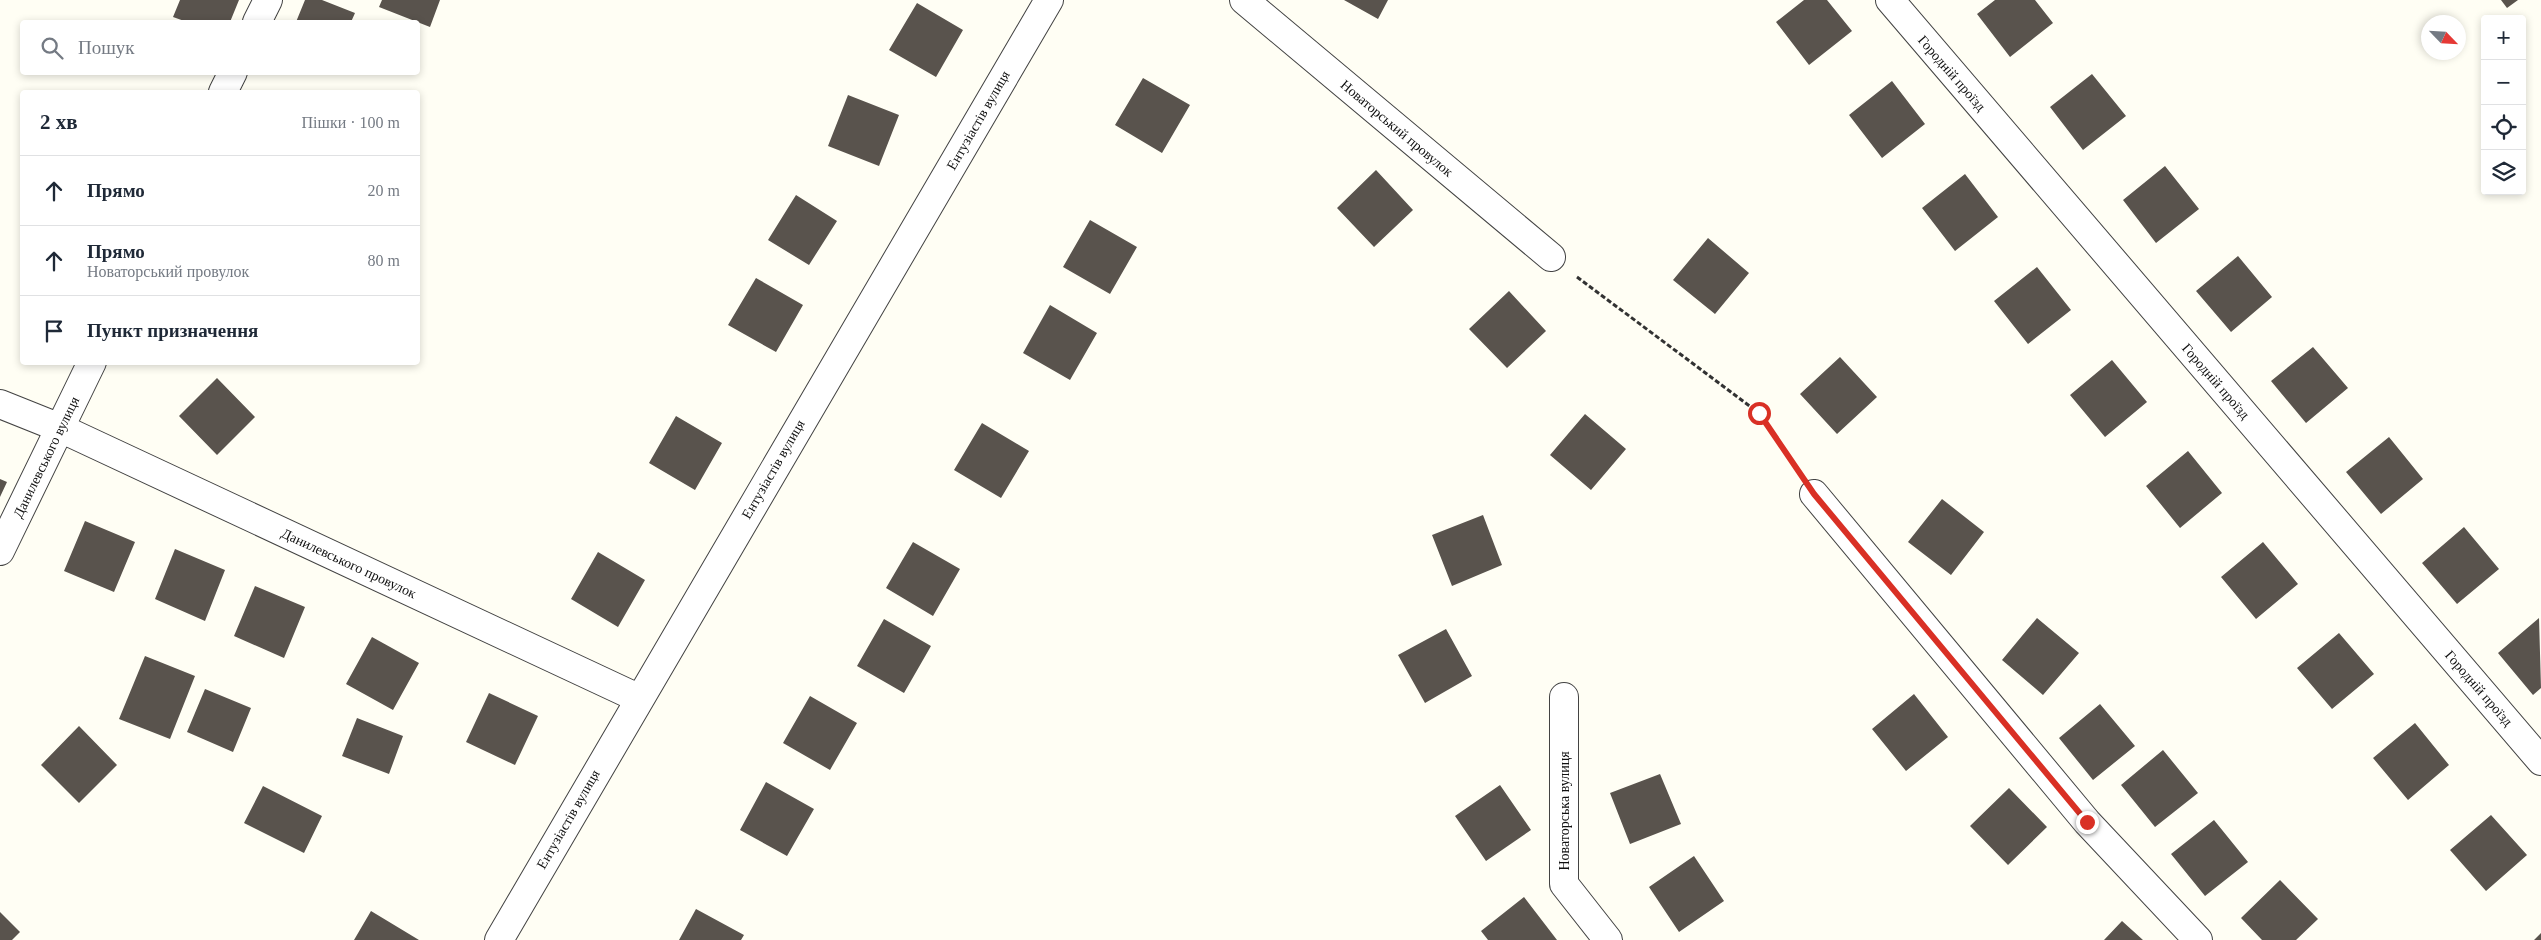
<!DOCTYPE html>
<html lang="uk">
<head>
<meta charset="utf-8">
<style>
	:root { --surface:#fff; --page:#f6f6f7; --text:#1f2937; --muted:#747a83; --line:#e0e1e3 }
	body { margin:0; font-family:Georgia,serif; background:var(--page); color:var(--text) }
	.controls { position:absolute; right:15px; top:15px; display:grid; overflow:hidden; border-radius:5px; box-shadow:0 2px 8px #0003 }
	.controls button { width:45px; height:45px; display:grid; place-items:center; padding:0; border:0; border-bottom:1px solid var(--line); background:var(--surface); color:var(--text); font:25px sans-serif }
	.compass { position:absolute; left:2421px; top:15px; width:45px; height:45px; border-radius:50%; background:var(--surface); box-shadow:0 2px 8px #0003; rotate:115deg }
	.stop { position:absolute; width:15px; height:15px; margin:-11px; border:4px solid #d93025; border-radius:50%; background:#fff }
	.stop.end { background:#d93025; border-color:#fff; box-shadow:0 1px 5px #0008 }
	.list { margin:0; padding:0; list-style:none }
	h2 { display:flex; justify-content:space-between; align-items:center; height:65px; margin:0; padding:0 20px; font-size:21px }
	h2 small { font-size:16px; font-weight:400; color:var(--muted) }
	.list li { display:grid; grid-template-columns:32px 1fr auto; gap:15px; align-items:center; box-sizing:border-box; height:70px; padding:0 20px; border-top:1px solid var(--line) }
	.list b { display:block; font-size:19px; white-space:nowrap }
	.list p { margin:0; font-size:16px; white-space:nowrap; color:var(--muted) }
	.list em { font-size:16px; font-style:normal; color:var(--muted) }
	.icon { flex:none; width:28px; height:28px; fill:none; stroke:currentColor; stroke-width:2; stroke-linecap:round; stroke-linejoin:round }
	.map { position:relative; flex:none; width:2541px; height:940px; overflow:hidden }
	.search { position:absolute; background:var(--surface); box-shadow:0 2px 8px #0003; left:20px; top:20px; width:400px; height:55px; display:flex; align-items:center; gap:12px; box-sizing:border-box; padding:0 18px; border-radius:5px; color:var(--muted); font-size:19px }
	.panel { position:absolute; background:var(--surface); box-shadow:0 2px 8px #0003; left:20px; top:90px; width:400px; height:275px; border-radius:5px }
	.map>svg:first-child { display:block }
</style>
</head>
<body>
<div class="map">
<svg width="2541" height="940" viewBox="0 0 2541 940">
	<rect width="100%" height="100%" fill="#fffef4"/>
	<path fill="#59534d" d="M 180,0 L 239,0 L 230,22 L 187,22 L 173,17 Z
		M 305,0 L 322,0 L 355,13 L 351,22 L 296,22 Z
		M 382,0 L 440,0 L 430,27 L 379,7 Z
		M 1344,0 L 1388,0 L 1378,19 Z
		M 1804,0 L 1827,0 L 1852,31 L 1809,65 L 1776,22 Z
		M 1995,0 L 2035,0 L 2053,23 L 2010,57 L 1977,14 Z
		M 2501,0 L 2518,0 L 2507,8 Z
		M 917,3 L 963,30 L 936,77 L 889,50 Z
		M 2092,74 L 2126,116 L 2083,150 L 2050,107 Z
		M 1143,78 L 1190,105 L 1162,153 L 1115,125 Z
		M 1892,81 L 1925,124 L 1882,158 L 1849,115 Z
		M 848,95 L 899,115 L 879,166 L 828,146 Z
		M 2165,166 L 2199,209 L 2156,243 L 2123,200 Z
		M 1376,170 L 1413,210 L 1374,247 L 1337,208 Z
		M 1965,174 L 1998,217 L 1955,251 L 1922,208 Z
		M 796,195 L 837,221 L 809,265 L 768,240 Z
		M 1090,220 L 1137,247 L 1110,294 L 1063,267 Z
		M 1708,238 L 1749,273 L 1715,314 L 1673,280 Z
		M 2238,256 L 2272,297 L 2231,332 L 2196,291 Z
		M 2037,267 L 2071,310 L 2028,344 L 1994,301 Z
		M 756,278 L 803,305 L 776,352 L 728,325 Z
		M 1509,291 L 1546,331 L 1507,368 L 1469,329 Z
		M 1050,305 L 1097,333 L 1070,380 L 1023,353 Z
		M 2313,347 L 2348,388 L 2306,423 L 2271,381 Z
		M 1840,357 L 1877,397 L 1837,434 L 1800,394 Z
		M 2112,360 L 2147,402 L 2105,437 L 2070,395 Z
		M 217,378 L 255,417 L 217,455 L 179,416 Z
		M 1585,414 L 1626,449 L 1591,490 L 1550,455 Z
		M 676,416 L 722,443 L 695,490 L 649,463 Z
		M 982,423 L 1029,451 L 1001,498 L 954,470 Z
		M 2389,437 L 2423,479 L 2381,514 L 2346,472 Z
		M 2188,451 L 2222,493 L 2180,528 L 2146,486 Z
		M 0,479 L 7,482 L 0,497 Z
		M 1942,499 L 1984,532 L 1951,575 L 1908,542 Z
		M 1483,515 L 1502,565 L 1452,586 L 1432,535 Z
		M 85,521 L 135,542 L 114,592 L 64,571 Z
		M 2464,527 L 2499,569 L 2457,604 L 2422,563 Z
		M 913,542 L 960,569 L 933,616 L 886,588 Z
		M 2263,542 L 2298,584 L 2256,619 L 2221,577 Z
		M 175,549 L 225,570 L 205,621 L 155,599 Z
		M 598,552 L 645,580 L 618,627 L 571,599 Z
		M 255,586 L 305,607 L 284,658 L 234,636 Z
		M 2037,618 L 2079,653 L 2043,695 L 2002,660 Z
		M 2539,618 L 2541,688 L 2533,695 L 2498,653 Z
		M 884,619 L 931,646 L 904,693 L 857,666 Z
		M 1446,629 L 1472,676 L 1425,703 L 1398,655 Z
		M 2339,633 L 2374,674 L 2332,709 L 2297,668 Z
		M 372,637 L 419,663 L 393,710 L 346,684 Z
		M 145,656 L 195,676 L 170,739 L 119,719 Z
		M 205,689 L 251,708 L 233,752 L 187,732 Z
		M 489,693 L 538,716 L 515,765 L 466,742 Z
		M 1914,694 L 1948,737 L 1906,771 L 1872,729 Z
		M 810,696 L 857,723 L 830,770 L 783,743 Z
		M 2100,704 L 2135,746 L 2093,780 L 2059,738 Z
		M 357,718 L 403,736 L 389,774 L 342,756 Z
		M 2415,723 L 2449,765 L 2408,800 L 2373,758 Z
		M 79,726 L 117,765 L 79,803 L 41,765 Z
		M 2163,750 L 2198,793 L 2155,827 L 2121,785 Z
		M 1660,774 L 1681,824 L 1630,844 L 1610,793 Z
		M 766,782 L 814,809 L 787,856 L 740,830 Z
		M 1500,785 L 1531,830 L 1486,861 L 1455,816 Z
		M 263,786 L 322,816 L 304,853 L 244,823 Z
		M 2009,788 L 2047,827 L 2008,865 L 1970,826 Z
		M 2491,815 L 2527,855 L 2486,891 L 2450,850 Z
		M 2214,820 L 2248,862 L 2205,896 L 2171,854 Z
		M 1694,856 L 1724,901 L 1679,932 L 1649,887 Z
		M 2280,880 L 2318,919 L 2296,940 L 2262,940 L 2241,918 Z
		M 1524,897 L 1557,940 L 1488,940 L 1481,931 Z
		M 696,909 L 744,935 L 741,940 L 679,940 Z
		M 371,911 L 419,940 L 354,940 Z
		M 0,912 L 20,932 L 12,940 L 0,940 Z
		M 2122,921 L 2143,940 L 2104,940 Z
		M 2541,933 L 2541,940 L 2534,940 Z"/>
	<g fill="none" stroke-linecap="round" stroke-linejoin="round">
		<g stroke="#434343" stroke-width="30">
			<path id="minor" d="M 1244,0 L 1551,257
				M 1890,0 L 2541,761
				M 257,22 L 268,0
				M 223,92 L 233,72
				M 0,404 L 60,428 L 638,698
				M 1814,494 L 2087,822 L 2198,940
				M 0,551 L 92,362
				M 1564,697 L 1564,884 L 1608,940
				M 499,940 L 1049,0"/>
		</g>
		<path stroke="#323232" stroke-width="3" stroke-dasharray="5 2.5" stroke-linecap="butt" d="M 1577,277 L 1759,413 L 1796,468"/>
		<use href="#minor" stroke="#fff" stroke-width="28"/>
	</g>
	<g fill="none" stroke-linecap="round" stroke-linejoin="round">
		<path stroke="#d93025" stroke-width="6" d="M 1759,413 L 1814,494 L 2087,822"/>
	</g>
	<g text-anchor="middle" stroke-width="5" stroke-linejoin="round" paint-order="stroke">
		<g font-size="14" fill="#101010" stroke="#fff">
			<text transform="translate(1952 73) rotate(49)" y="5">Городній проїзд</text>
			<text transform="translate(978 120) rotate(-60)" y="5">Ентузіастів вулиця</text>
			<text transform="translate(1397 128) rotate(40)" y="5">Новаторський провулок</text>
			<text transform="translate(2216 381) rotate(49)" y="5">Городній проїзд</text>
			<text transform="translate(46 457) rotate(-64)" y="5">Данилевського вулиця</text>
			<text transform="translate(773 469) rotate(-60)" y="5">Ентузіастів вулиця</text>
			<text transform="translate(349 563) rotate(25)" y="5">Данилевського провулок</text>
			<text transform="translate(2479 688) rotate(49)" y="5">Городній проїзд</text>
			<text transform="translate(1564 811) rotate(-90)" y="5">Новаторська вулиця</text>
			<text transform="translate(568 819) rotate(-60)" y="5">Ентузіастів вулиця</text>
		</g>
	</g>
</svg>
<div class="controls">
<button>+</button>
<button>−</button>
<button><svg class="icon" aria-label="locate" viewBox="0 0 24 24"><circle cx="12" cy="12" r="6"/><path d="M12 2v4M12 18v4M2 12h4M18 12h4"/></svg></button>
<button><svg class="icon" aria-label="layers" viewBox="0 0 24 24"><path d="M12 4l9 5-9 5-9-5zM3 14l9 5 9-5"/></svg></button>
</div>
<svg class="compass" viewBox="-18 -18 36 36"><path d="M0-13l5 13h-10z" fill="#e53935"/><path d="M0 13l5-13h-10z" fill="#747a83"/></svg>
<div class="stop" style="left:1759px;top:413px"></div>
<div class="stop end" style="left:2087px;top:822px"></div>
<div class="search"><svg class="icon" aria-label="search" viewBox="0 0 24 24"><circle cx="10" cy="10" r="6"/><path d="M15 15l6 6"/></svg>Пошук</div>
<section class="panel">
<h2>2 хв<small>Пішки · 100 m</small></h2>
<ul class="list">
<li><svg class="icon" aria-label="ahead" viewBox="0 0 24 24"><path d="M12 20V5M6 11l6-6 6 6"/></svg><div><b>Прямо</b></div><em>20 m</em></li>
<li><svg class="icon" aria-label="ahead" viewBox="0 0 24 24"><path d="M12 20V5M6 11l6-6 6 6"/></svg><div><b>Прямо</b><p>Новаторський провулок</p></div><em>80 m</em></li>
<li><svg class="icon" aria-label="arrive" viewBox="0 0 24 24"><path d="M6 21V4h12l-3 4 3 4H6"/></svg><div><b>Пункт призначення</b></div></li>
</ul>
</section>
</div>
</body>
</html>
